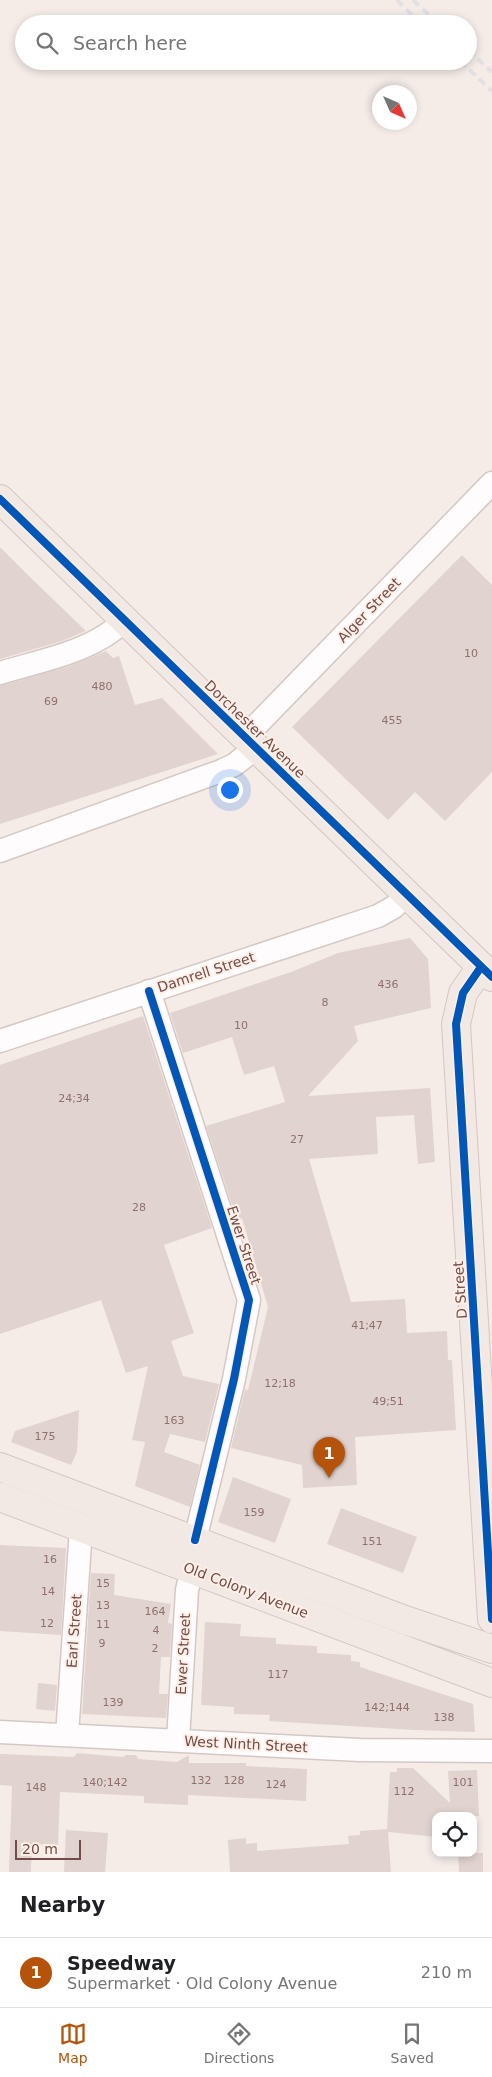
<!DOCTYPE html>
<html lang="en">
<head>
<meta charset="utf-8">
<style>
	:root { --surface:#fff; --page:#f2f2f2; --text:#202124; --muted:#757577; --line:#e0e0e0; --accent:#b45309 }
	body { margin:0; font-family:"DejaVu Sans",sans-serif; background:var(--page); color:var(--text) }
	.controls { position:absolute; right:15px; bottom:15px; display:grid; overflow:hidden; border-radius:10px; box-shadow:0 2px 8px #0003 }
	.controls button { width:45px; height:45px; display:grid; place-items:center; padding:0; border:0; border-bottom:1px solid var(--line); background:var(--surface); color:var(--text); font:25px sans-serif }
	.compass { position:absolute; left:372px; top:85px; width:45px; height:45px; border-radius:50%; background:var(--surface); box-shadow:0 2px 8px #0003; rotate:135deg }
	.scale { position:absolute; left:15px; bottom:12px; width:66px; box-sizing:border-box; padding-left:5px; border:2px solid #724c49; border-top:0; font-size:14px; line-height:18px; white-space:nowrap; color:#724c49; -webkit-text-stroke:4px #ffefe7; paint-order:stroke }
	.you { position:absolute; left:229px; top:789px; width:18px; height:18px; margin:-12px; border:4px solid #fff; border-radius:50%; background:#1a73e8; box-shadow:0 0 0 8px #1a73e833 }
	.badge { display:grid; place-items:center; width:32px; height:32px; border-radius:50%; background:var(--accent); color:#fff; font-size:16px; font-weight:700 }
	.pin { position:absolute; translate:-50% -41px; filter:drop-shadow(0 1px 2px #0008) }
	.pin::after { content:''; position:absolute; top:26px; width:18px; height:15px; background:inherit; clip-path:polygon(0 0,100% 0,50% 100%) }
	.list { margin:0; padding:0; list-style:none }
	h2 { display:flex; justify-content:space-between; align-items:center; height:65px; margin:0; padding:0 20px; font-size:21px }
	h2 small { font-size:16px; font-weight:400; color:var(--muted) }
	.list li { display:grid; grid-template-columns:32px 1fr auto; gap:15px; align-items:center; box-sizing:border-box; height:70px; padding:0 20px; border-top:1px solid var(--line) }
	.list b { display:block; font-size:19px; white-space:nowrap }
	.list p { margin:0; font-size:16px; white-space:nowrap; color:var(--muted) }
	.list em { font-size:16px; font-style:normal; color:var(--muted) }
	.icon { flex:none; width:28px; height:28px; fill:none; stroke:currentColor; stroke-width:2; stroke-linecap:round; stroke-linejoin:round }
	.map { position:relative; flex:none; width:492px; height:1872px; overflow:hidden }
	.search { position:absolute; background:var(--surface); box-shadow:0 2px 8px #0003; left:15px; right:15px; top:15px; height:55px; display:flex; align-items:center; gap:12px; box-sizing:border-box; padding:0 18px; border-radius:28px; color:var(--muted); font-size:19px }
	.sheet { height:135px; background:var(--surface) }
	nav { display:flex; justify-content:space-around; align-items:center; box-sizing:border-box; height:70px; border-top:1px solid var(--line); background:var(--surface); font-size:14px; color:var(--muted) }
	nav a { display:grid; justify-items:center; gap:2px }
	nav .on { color:var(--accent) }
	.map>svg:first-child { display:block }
</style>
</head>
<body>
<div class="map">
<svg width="492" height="1872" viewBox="0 0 492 1872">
	<rect width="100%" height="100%" fill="#f5ece8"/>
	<path fill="#e1d3d0" d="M 0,547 L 32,579 L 86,631 L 62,641 L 0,659 Z
		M 462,555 L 492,585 L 492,772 L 445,821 L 415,792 L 388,820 L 292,727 Z
		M 106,651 L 113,658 L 119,656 L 135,705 L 162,698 L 218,754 L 0,824 L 0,686 L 70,666 Z
		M 410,938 L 428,959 L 431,1008 L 354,1026 L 358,1041 L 308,1096 L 430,1088 L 435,1162 L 418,1164 L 414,1115 L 376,1117 L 378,1154 L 309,1159 L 351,1302 L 405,1299 L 407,1333 L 447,1331 L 448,1360 L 452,1360 L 456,1430 L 355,1437 L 357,1485 L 303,1488 L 302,1465 L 231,1448 L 245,1389 L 248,1390 L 268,1307 L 242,1218 L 237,1220 L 206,1126 L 285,1102 L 274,1066 L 244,1075 L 232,1037 L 183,1053 L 170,1013 L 291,972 L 338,953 Z
		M 143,1016 L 212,1228 L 164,1245 L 194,1333 L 171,1341 L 183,1376 L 219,1384 L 205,1442 L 170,1434 L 164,1452 L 200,1465 L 190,1507 L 135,1486 L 145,1442 L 132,1440 L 148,1366 L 126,1373 L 101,1300 L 0,1334 L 0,1065 Z
		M 79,1410 L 77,1452 L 71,1465 L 11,1442 L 15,1431 Z
		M 233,1477 L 291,1499 L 275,1543 L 218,1522 Z
		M 341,1508 L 417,1537 L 403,1573 L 327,1544 Z
		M 0,1545 L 66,1548 L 61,1635 L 0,1631 Z
		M 91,1573 L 115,1574 L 114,1595 L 171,1604 L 168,1623 L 172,1624 L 170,1657 L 161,1657 L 159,1694 L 168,1694 L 166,1718 L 82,1714 Z
		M 205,1622 L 241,1624 L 240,1636 L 276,1638 L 276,1644 L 317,1646 L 317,1653 L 351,1655 L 351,1661 L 360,1662 L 360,1667 L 473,1704 L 475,1732 L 414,1730 L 269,1721 L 270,1715 L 234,1714 L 234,1707 L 201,1705 Z
		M 38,1683 L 57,1685 L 55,1711 L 36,1709 Z
		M 77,1753 L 123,1757 L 126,1755 L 136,1755 L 138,1759 L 177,1762 L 189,1755 L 189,1763 L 246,1763 L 246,1766 L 307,1769 L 306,1801 L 188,1795 L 188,1805 L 144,1803 L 144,1796 L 60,1792 L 58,1845 L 32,1844 L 31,1872 L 9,1872 L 12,1786 L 0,1785 L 0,1754 L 74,1757 Z
		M 397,1768 L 413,1768 L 450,1803 L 448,1771 L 477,1770 L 479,1816 L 436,1816 L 436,1837 L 388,1832 L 391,1872 L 230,1872 L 228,1840 L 246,1838 L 246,1844 L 257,1843 L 257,1851 L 349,1844 L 348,1836 L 360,1835 L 360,1831 L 387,1829 L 390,1772 L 397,1772 Z
		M 66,1830 L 108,1833 L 105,1872 L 64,1872 Z
		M 458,1853 L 483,1853 L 483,1872 L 459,1872 Z"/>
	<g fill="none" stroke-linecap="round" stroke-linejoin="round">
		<g stroke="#d4c8c5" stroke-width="25">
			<path id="minor" d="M 0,673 C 42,660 93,652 125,620
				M 245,737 L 492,483
				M 0,851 L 221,771 L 234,765 L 256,748
				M 149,991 L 249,1300 L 234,1379 L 195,1540
				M 0,1041 L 378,916 L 394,907 L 407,894
				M 0,1732 L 360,1750 L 492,1751
				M 67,1735 L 81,1528
				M 178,1740 L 187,1590 L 192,1569"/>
		</g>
		<g stroke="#d4c6c5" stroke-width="30">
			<path id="major" d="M 0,499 L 492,977
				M 481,967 L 463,993 L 456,1024 L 492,1619
				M 0,1467 L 405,1620 L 492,1649
				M 0,1497 L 492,1683"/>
		</g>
		<use href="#minor" stroke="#fefcfc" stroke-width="22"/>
		<use href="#major" stroke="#f2e9e4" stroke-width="28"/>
		<path stroke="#e2e0e3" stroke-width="4" stroke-dasharray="8 5" stroke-linecap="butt" d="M 397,0 L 421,24
			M 413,0 L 439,24
			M 468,50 L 492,72
			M 460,61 L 492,91"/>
		<g stroke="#ffefe7" stroke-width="11">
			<path id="cycleway" d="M 0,499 L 492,977
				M 481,967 L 463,993 L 456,1024 L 492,1619
				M 149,991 L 249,1300 L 234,1379 L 195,1540"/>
		</g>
		<use href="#cycleway" stroke="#0057b8" stroke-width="8"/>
	</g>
	<g text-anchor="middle" stroke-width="4" stroke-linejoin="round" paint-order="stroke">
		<g font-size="11" fill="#90706d">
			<text x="471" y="657">10</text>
			<text x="102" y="690">480</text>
			<text x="51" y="705">69</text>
			<text x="392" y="724">455</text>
			<text x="388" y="988">436</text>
			<text x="325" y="1006">8</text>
			<text x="241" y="1029">10</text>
			<text x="74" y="1102">24;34</text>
			<text x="297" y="1143">27</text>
			<text x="139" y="1211">28</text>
			<text x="367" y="1329">41;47</text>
			<text x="280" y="1387">12;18</text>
			<text x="388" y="1405">49;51</text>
			<text x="174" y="1424">163</text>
			<text x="45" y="1440">175</text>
			<text x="254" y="1516">159</text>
			<text x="372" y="1545">151</text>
			<text x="50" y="1563">16</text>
			<text x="103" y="1587">15</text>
			<text x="48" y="1595">14</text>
			<text x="103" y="1609">13</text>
			<text x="155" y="1615">164</text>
			<text x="47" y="1627">12</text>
			<text x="103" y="1628">11</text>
			<text x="156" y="1634">4</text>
			<text x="102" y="1647">9</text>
			<text x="155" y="1652">2</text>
			<text x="278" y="1678">117</text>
			<text x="113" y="1706">139</text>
			<text x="387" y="1711">142;144</text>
			<text x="444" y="1721">138</text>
			<text x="201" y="1784">132</text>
			<text x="234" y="1784">128</text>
			<text x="105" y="1786">140;142</text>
			<text x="463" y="1786">101</text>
			<text x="276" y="1788">124</text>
			<text x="36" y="1791">148</text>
			<text x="404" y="1795">112</text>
		</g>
		<g font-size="14" fill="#724c49" stroke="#ffefe7">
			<text transform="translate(369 610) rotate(-46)" y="5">Alger Street</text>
			<text transform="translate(255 729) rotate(44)" y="5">Dorchester Avenue</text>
			<text transform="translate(206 972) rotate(-18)" y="5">Damrell Street</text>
			<text transform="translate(244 1245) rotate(72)" y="5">Ewer Street</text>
			<text transform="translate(460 1290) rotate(-94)" y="5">D Street</text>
			<text transform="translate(246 1590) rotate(21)" y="5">Old Colony Avenue</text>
			<text transform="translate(74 1631) rotate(-86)" y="5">Earl Street</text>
			<text transform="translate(183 1654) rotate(-87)" y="5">Ewer Street</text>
			<text transform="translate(246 1744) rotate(3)" y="5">West Ninth Street</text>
		</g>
	</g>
</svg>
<div class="controls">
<button><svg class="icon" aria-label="locate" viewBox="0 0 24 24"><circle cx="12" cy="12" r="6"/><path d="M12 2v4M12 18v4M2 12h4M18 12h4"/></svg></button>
</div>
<svg class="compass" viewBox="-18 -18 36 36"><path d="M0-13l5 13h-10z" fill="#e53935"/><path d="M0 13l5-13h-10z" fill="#757577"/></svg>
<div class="scale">20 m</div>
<div class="you"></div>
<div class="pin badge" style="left:329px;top:1478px">1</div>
<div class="search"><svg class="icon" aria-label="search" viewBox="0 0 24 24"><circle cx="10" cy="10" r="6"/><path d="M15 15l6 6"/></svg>Search here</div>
</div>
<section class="sheet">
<h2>Nearby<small></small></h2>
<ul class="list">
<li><span class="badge">1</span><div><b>Speedway</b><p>Supermarket · Old Colony Avenue</p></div><em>210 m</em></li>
</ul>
</section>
<nav>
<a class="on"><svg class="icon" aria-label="map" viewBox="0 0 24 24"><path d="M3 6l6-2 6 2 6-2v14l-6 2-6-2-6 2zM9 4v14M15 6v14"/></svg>Map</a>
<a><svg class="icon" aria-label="directions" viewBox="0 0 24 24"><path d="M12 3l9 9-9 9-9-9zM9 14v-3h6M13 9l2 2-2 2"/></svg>Directions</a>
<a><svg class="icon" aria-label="saved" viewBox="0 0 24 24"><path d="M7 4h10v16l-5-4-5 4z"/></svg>Saved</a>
</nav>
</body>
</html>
